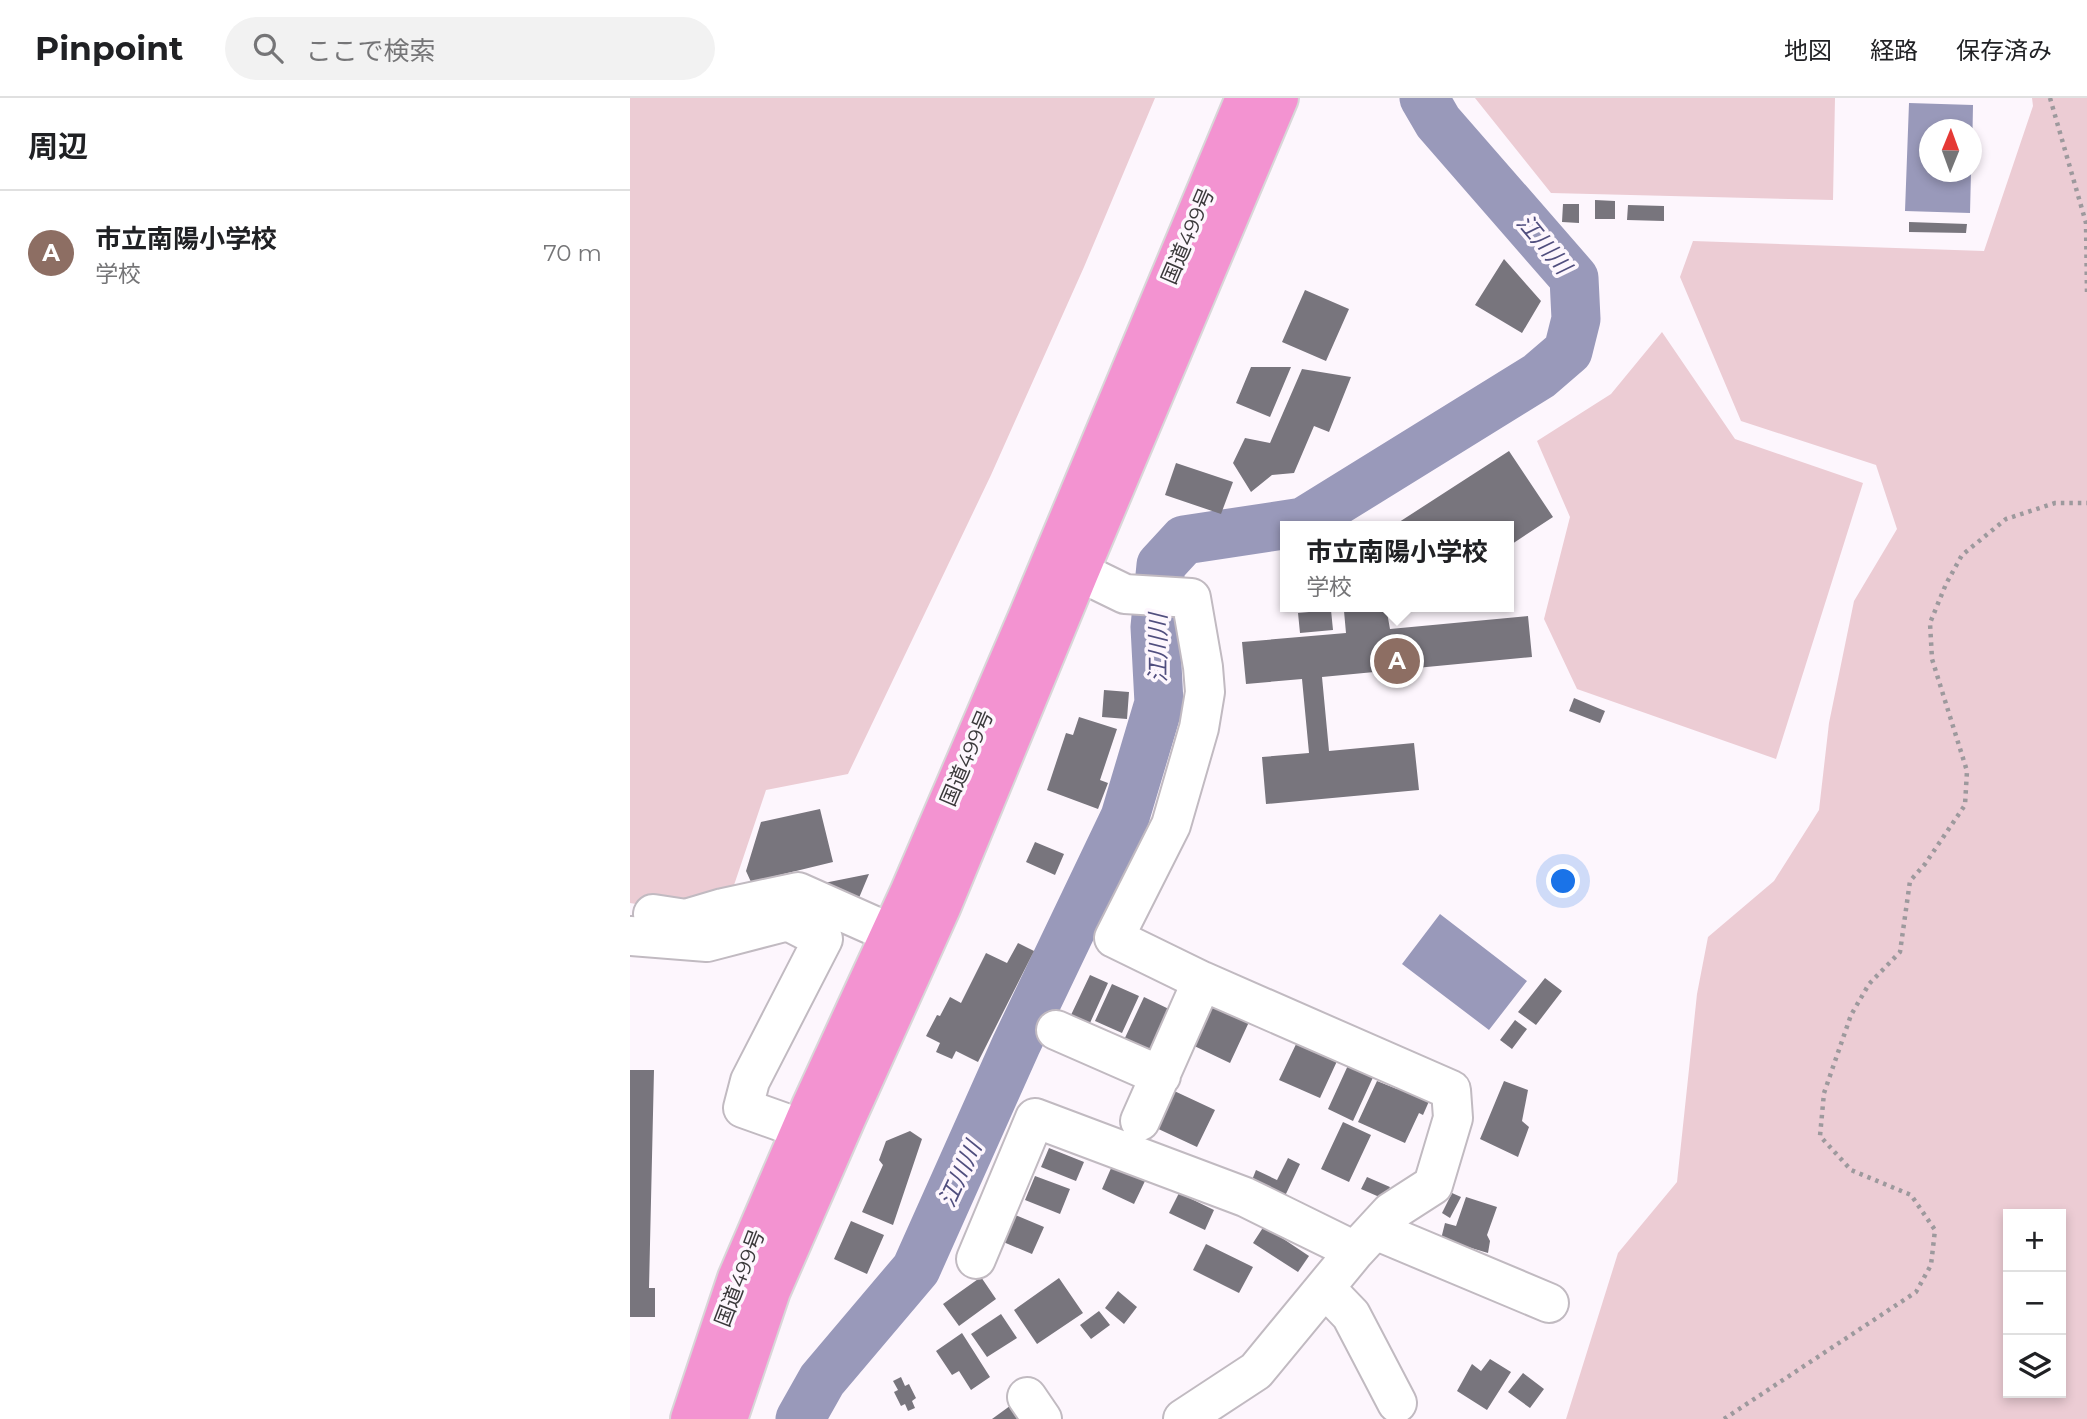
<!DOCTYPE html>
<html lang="ja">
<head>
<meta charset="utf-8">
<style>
	:root { --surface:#fff; --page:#f2f2f2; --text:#202124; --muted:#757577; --line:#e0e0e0; --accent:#db2777 }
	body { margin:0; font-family:Montserrat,"Noto Sans JP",sans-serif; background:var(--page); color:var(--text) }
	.controls { position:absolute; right:21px; bottom:21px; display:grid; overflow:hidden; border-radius:0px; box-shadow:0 4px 10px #0003 }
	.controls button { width:63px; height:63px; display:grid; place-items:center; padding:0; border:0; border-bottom:2px solid var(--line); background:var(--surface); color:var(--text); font:35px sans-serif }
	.compass { position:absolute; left:1289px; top:21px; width:63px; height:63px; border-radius:50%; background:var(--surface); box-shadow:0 4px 10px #0003; rotate:1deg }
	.you { position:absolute; left:934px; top:784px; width:24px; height:24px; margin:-18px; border:5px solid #fff; border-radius:50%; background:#1a73e8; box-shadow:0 0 0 10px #1a73e833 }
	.badge { display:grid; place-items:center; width:46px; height:46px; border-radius:50%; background:var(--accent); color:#fff; font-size:23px; font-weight:700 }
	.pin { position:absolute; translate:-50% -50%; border:4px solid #fff; box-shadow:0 2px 7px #0006 }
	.popup { position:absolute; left:650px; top:423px; width:234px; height:91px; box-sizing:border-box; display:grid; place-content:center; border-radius:0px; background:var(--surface); filter:drop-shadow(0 2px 5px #0005); font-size:23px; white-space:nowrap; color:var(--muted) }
	.popup b { font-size:26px; color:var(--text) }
	.popup::after { content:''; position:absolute; left:50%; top:100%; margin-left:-14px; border:14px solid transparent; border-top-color:var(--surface) }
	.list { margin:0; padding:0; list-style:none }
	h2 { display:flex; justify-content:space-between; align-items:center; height:91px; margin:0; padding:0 28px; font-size:30px }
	h2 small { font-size:23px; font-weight:400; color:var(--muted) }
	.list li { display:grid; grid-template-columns:46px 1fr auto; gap:21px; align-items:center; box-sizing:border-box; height:126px; padding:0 28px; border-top:2px solid var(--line) }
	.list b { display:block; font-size:26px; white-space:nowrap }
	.list p { margin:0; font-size:23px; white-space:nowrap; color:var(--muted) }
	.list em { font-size:23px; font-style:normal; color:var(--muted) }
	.icon { flex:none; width:38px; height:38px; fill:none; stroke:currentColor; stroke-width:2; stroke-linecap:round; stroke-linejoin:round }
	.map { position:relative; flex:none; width:1457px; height:1321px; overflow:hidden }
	header { display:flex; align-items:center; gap:42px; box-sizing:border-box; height:98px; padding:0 35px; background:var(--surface); border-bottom:2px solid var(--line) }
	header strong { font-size:33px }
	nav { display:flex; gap:38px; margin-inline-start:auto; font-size:24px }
	.search { width:490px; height:63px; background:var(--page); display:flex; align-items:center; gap:18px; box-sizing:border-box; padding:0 24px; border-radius:38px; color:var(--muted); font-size:26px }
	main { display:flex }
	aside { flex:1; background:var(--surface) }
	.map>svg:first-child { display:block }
</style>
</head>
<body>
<header>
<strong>Pinpoint</strong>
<div class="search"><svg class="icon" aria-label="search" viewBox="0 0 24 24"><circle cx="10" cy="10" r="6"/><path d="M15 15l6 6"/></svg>ここで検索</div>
<nav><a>地図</a><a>経路</a><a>保存済み</a></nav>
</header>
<main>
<aside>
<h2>周辺<small></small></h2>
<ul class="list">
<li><span class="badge" style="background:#8d6e63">A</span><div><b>市立南陽小学校</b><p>学校</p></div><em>70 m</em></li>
</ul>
</aside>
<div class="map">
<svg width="1457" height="1321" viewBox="0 0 1457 1321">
	<rect width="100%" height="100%" fill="#fdf6fd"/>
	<path fill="#ecccd4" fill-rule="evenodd" d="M 0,0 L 525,0 L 454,169 L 361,377 L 218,676 L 136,692 L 100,799 L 54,814 L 0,805 Z
		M 845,0 L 1205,0 L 1203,102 L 921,95 Z
		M 1402,0 L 1457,0 L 1457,1321 L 936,1321 L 988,1155 L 1047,1084 L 1067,896 L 1078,839 L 1144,783 L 1189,712 L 1199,625 L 1224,503 L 1267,431 L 1246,367 L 1111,323 L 1050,179 L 1063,143 L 1354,153 L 1403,8 ZM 1431,1116 L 1431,1295 L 1378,1295 L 1378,1116 Z
		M 1032,234 L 1105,341 L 1233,385 L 1146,661 L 947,591 L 914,521 L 940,419 L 907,343 L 981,296 Z"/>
	<path fill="#9999ba" d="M 1279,5 L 1343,7 L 1342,61 L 1342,32 L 1300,32 L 1300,74 L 1341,74 L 1340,115 L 1275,113 Z
		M 810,816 L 897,883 L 859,932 L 772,866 Z"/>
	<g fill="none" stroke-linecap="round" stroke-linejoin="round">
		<path stroke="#9999ba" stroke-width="49" d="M 170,1321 L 192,1282 L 286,1171 L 386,947 L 495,719 L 529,605 L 525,529 L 531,467 L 554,442 L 673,424 L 909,278 L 938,253 L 946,221 L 944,180 L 808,24 L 794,0"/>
	</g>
	<path fill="#78757d" d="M 965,102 L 985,103 L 985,121 L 965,121 Z
		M 933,106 L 949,106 L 949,125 L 932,124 Z
		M 998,107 L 1034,108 L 1034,123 L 997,122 Z
		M 1279,124 L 1337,126 L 1336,135 L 1279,134 Z
		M 874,161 L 911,203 L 892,235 L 845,207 Z
		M 675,192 L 719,211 L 696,263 L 652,244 Z
		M 621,269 L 661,269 L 640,319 L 606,305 Z
		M 672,271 L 721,279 L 699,334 L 684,328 L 664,375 L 642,377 L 621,394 L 603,365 L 615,340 L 640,345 Z
		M 879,353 L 923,419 L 879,448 L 879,428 L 763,428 Z
		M 546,365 L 603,384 L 591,416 L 535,397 Z
		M 756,509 L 760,531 L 898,518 L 902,559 L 692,579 L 699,653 L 784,645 L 789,692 L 636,706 L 632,659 L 679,655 L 672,581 L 616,586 L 612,544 L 716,535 L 714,513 Z
		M 701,512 L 703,532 L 670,535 L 668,515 Z
		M 474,592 L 499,594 L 497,621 L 472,619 Z
		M 944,600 L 975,613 L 970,625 L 939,613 Z
		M 449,619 L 487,631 L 470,682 L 478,685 L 468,711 L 417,692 L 436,635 L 443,637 Z
		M 190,711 L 203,764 L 121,784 L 116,773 L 131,724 Z
		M 405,744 L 434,756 L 425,777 L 396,764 Z
		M 239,776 L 226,807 L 194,785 Z
		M 388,845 L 404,853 L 348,964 L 326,953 L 322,961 L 306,954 L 310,945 L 296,938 L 307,917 L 310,918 L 320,899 L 331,905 L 356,855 L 377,865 Z
		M 460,877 L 478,885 L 460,925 L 441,917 Z
		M 915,880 L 932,893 L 906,927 L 888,914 Z
		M 482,886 L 509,898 L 492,935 L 465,923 Z
		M 514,899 L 543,913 L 523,956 L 494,942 Z
		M 577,905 L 619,924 L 600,965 L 558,945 Z
		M 885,922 L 897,931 L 882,951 L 870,942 Z
		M 668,942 L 708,961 L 690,1000 L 649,982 Z
		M 720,963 L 745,975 L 723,1023 L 698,1011 Z
		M 0,972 L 24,972 L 19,1190 L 25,1190 L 25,1219 L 0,1219 Z
		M 747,983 L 767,991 L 770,987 L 800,1001 L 793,1017 L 789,1015 L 775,1045 L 728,1024 Z
		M 874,983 L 898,992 L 892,1023 L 899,1029 L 888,1059 L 850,1041 Z
		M 540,991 L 585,1012 L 567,1049 L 522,1028 Z
		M 713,1024 L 741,1037 L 719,1084 L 691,1071 Z
		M 280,1033 L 292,1041 L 263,1127 L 232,1114 L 253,1067 L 249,1062 L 256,1043 Z
		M 419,1050 L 454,1064 L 446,1083 L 411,1069 Z
		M 658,1060 L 670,1066 L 655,1098 L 622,1082 L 626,1072 L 647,1082 Z
		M 482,1068 L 515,1083 L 504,1106 L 472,1091 Z
		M 405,1078 L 440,1091 L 430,1116 L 395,1102 Z
		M 737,1079 L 760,1089 L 754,1101 L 731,1091 Z
		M 549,1095 L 584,1112 L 575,1132 L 539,1115 Z
		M 822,1095 L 831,1099 L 820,1120 L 812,1115 Z
		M 836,1099 L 867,1109 L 857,1137 L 860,1143 L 858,1155 L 811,1141 L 815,1125 L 826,1128 Z
		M 383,1116 L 414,1129 L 402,1156 L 371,1143 Z
		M 221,1123 L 254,1137 L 237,1176 L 204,1161 Z
		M 634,1128 L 679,1158 L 668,1174 L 623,1145 Z
		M 576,1146 L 623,1169 L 609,1195 L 563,1172 Z
		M 351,1179 L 366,1201 L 329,1228 L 313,1206 Z
		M 429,1180 L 453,1215 L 407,1246 L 384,1212 Z
		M 488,1193 L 507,1209 L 494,1226 L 475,1210 Z
		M 469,1213 L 480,1227 L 461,1241 L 450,1227 Z
		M 371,1216 L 387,1240 L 357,1259 L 341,1236 Z
		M 332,1235 L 360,1279 L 341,1292 L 329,1273 L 322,1277 L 306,1253 Z
		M 860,1261 L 881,1274 L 857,1312 L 827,1293 L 842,1266 L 851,1273 Z
		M 893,1275 L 914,1291 L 900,1310 L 878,1294 Z
		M 271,1279 L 275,1288 L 279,1286 L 286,1300 L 282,1303 L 285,1310 L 278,1313 L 275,1306 L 271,1308 L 264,1294 L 268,1292 L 263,1283 Z
		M 384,1305 L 397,1321 L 362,1321 Z"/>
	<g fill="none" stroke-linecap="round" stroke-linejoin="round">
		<g stroke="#c1bac1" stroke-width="42">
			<path id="minor" d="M 423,461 L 495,496 L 561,500 L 573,569 L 575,594 L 569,630 L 541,727 L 484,840 L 572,883 L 821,992 L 823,1020 L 803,1087 L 761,1114 L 725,1153 L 626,1273 L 553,1321
				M 23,816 L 56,821 L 93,810 L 168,794 L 260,835
				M 0,838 L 77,844 L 158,823 L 193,841 L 120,983 L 113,1010 L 172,1031
				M 426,932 L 531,978
				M 510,1023 L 572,883
				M 745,1132 L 919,1205
				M 346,1161 L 405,1020 L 615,1099 L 725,1153
				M 695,1190 L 721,1217 L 767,1305
				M 397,1299 L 412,1321"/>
		</g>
		<g stroke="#d8d7d8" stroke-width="42">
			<path id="highway" d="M 60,1321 L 107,1180 L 181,1008 L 279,795 L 398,518 L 615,0
				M 98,1321 L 141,1193 L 216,1021 L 311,810 L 449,475 L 649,0"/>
		</g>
		<path stroke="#9d999d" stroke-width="4.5" stroke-dasharray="3.5 5" stroke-linecap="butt" d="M 1420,0 L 1456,125 L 1457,195
			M 1094,1321 L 1286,1194 L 1301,1167 L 1305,1132 L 1281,1097 L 1221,1072 L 1190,1038 L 1194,995 L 1221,917 L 1239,886 L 1270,854 L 1280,783 L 1295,766 L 1335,707 L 1337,673 L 1302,561 L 1300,525 L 1316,486 L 1332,457 L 1376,421 L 1425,405 L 1457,405"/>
		<use href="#minor" stroke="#fff" stroke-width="38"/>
		<use href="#highway" stroke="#f393d1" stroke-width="38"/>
	</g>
	<g text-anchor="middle" stroke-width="7" stroke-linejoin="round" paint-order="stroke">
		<g font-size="21" fill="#3b393b" stroke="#fdf6fd">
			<text transform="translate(558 138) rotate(-67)" y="7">国道499号</text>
			<text transform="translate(337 660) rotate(-67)" y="7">国道499号</text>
			<text transform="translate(110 1180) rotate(-69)" y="7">国道499号</text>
		</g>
		<g font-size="23" font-style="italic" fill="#504e7e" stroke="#fdf6fd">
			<text transform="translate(914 146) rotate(50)" y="8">江川川</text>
			<text transform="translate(528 550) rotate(-90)" y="8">江川川</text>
			<text transform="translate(330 1076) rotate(-65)" y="8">江川川</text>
		</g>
	</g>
</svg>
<div class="controls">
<button>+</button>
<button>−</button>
<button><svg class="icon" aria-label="layers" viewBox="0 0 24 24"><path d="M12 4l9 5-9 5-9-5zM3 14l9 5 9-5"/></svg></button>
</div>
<svg class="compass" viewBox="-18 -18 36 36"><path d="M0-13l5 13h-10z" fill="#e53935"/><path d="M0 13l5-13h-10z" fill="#757577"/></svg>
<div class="you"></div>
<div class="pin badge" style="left:767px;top:563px;background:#8d6e63">A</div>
<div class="popup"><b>市立南陽小学校</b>学校</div>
</div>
</main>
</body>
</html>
